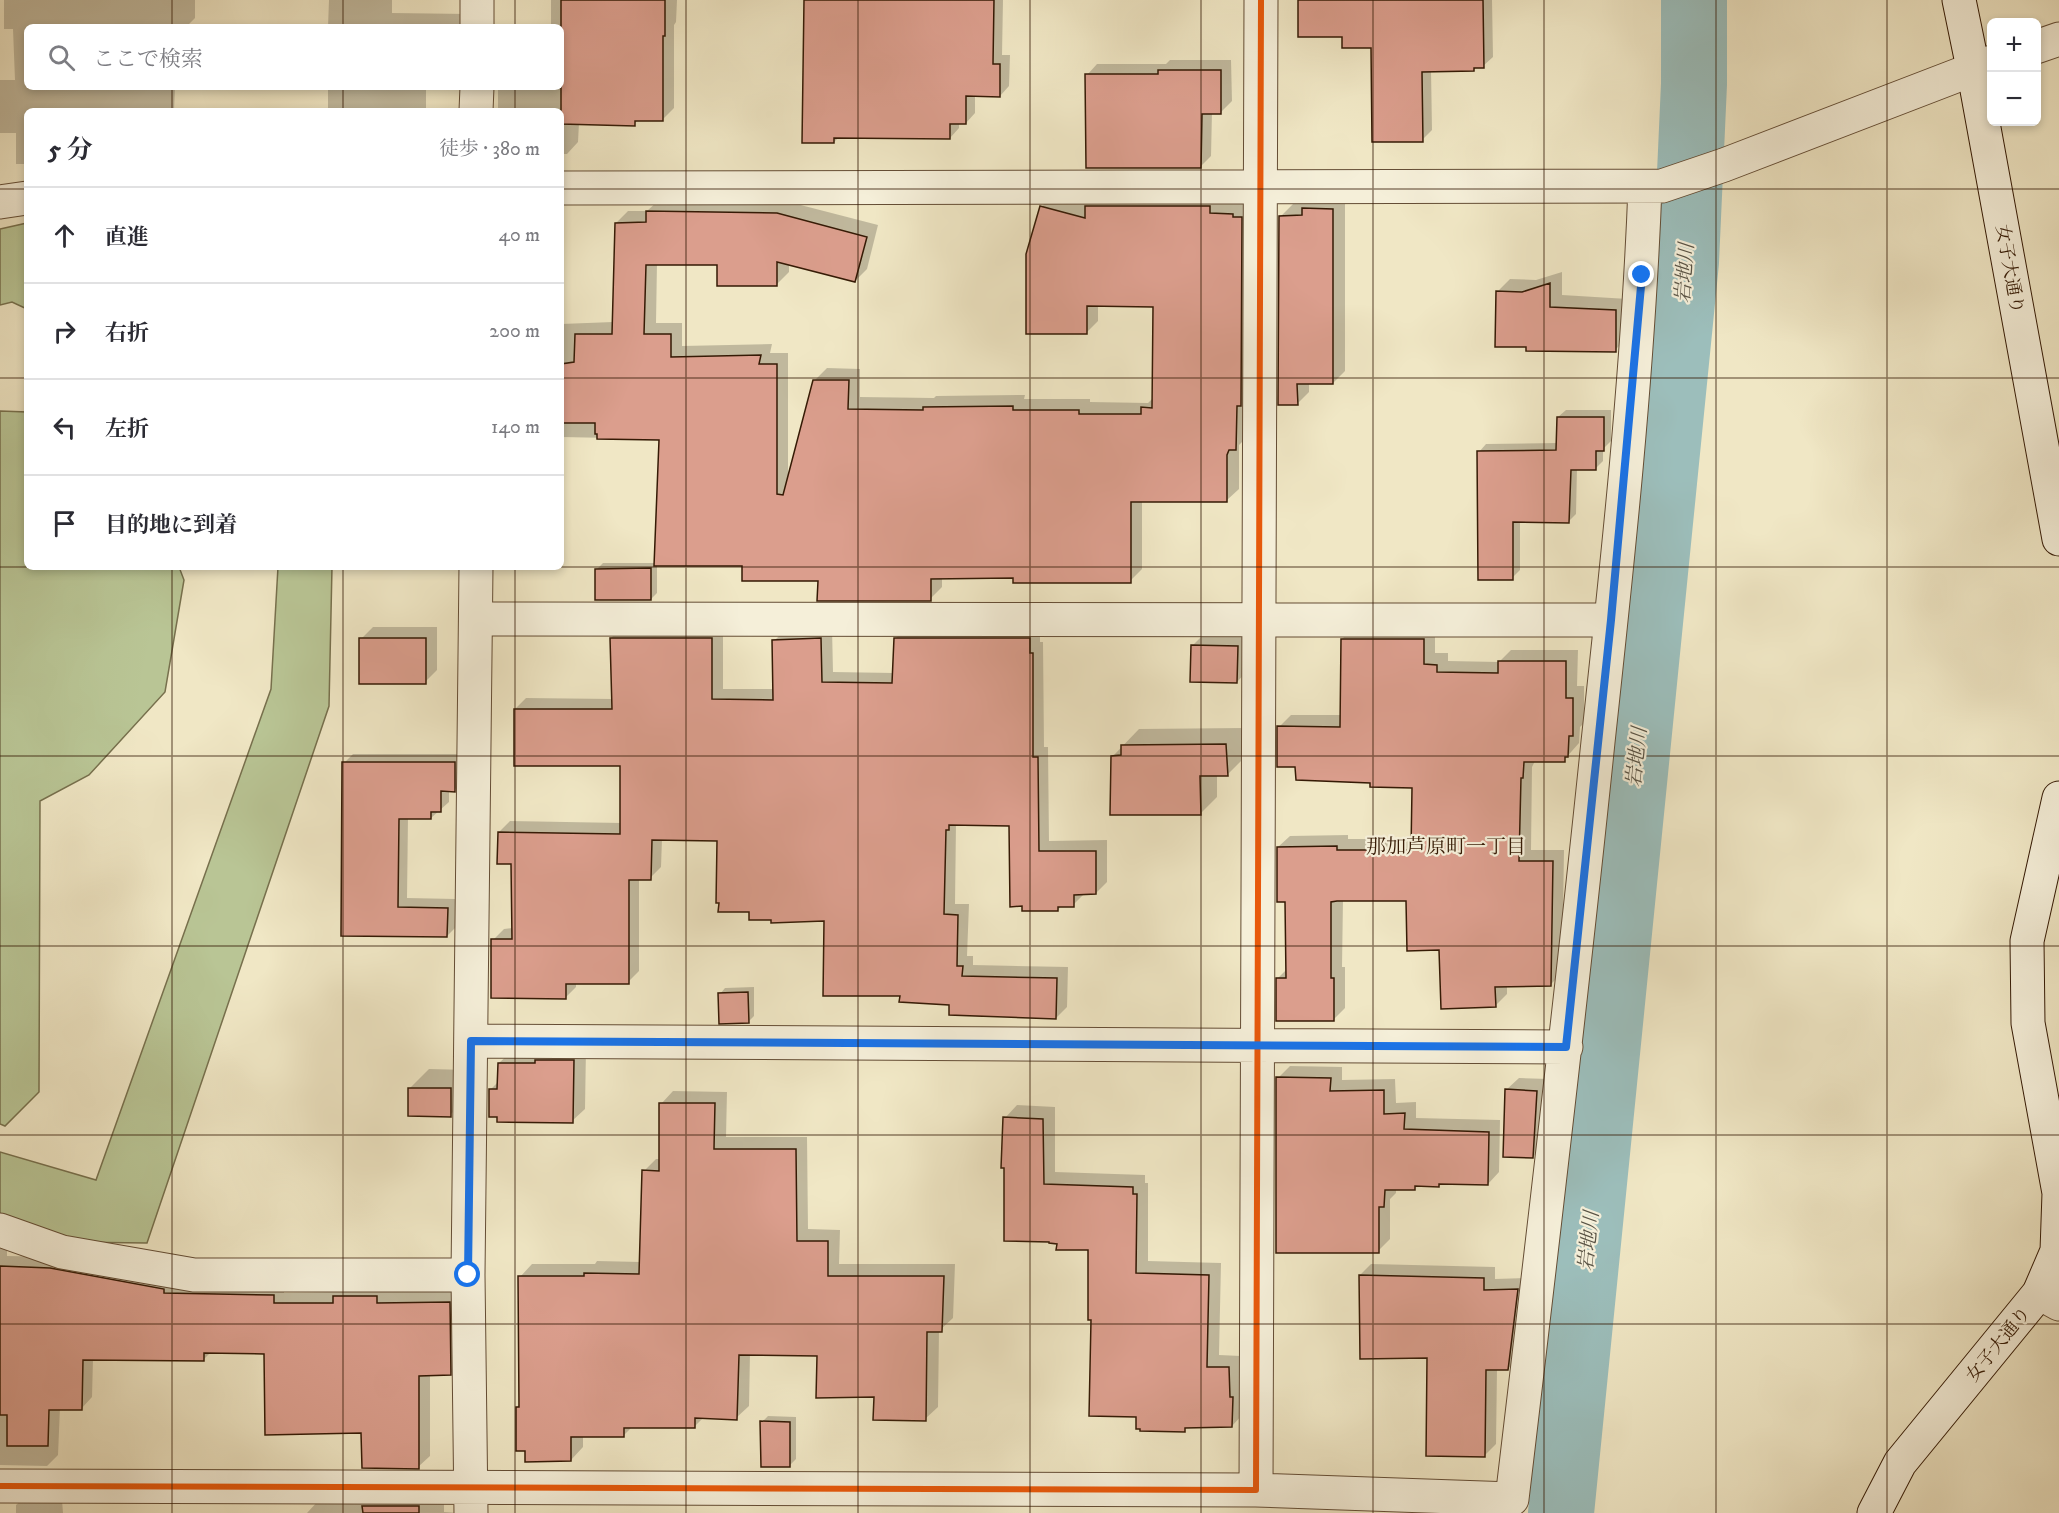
<!DOCTYPE html>
<html lang="ja">
<head>
<meta charset="utf-8">
<style>
	:root { --surface:#fff; --page:#f7f7f7; --text:#2b2b33; --muted:#7c7c81; --line:#e1e1e2 }
	body { margin:0; font-family:"IM FELL DW Pica","Noto Serif JP",serif; background:var(--page); color:var(--text) }
	.controls { position:absolute; right:18px; top:18px; display:grid; overflow:hidden; border-radius:9px; box-shadow:0 3px 9px #0003 }
	.controls button { width:54px; height:54px; display:grid; place-items:center; padding:0; border:0; border-bottom:2px solid var(--line); background:var(--surface); color:var(--text); font:30px sans-serif }
	.stop { position:absolute; width:18px; height:18px; margin:-14px; border:4px solid #1a73e8; border-radius:50%; background:#fff }
	.stop.end { background:#1a73e8; border-color:#fff; box-shadow:0 2px 6px #0008 }
	.list { margin:0; padding:0; list-style:none }
	h2 { display:flex; justify-content:space-between; align-items:center; height:78px; margin:0; padding:0 24px; font-size:26px }
	h2 small { font-size:20px; font-weight:400; color:var(--muted) }
	.list li { display:grid; grid-template-columns:39px 1fr auto; gap:18px; align-items:center; box-sizing:border-box; height:96px; padding:0 24px; border-top:2px solid var(--line) }
	.list b { display:block; font-size:22px; white-space:nowrap }
	.list em { font-size:20px; font-style:normal; color:var(--muted) }
	.icon { flex:none; width:33px; height:33px; fill:none; stroke:currentColor; stroke-width:2; stroke-linecap:round; stroke-linejoin:round }
	.map { position:relative; flex:none; width:2059px; height:1513px; overflow:hidden }
	.search { position:absolute; background:var(--surface); box-shadow:0 3px 9px #0003; left:24px; top:24px; width:540px; height:66px; display:flex; align-items:center; gap:15px; box-sizing:border-box; padding:0 21px; border-radius:9px; color:var(--muted); font-size:22px }
	.panel { position:absolute; background:var(--surface); box-shadow:0 3px 9px #0003; left:24px; top:108px; width:540px; height:462px; border-radius:9px }
	.map>svg:first-child { display:block }
</style>
</head>
<body>
<div class="map">
<svg width="2059" height="1513" viewBox="0 0 2059 1513">
	<rect width="100%" height="100%" fill="#f0e7c5"/>
	<filter id="stains"><feTurbulence type="fractalNoise" baseFrequency=".00333" numOctaves="4"/><feColorMatrix values="0 0 0 0 .2 0 0 0 0 .09 0 0 0 0 .02 0 0 0 .5 -.17"/></filter>
	<radialGradient id="worn" r=".72"><stop offset=".6" stop-color="#630" stop-opacity="0"/><stop offset="1" stop-color="#630" stop-opacity=".3"/></radialGradient>
	<path fill="#b9c595" stroke="#77704d" stroke-width="1.5" d="M 27,223 L 27,309 L 12,302 L 0,305 L 0,229 Z
		M 0,411 L 27,412 L 27,567 L 179,567 L 184,580 L 165,692 L 89,775 L 40,801 L 39,1092 L 5,1126 L 0,1124 Z
		M 278,567 L 332,567 L 329,706 L 147,1243 L 65,1242 L 0,1223 L 0,1152 L 96,1180 L 271,689 Z"/>
	<path fill="#0003" d="M 4,0 L 195,0 L 195,18 L 186,27 L 27,27 L 27,87 L 175,87 L 174,111 L 27,111 L 27,164 L 16,164 L 16,133 L 0,133 L 0,80 L 15,80 L 13,29 L 4,29 Z
		M 329,0 L 392,0 L 392,13 L 469,14 L 469,27 L 328,27 Z
		M 551,0 L 677,0 L 676,22 L 674,25 L 674,108 L 662,120 L 639,119 L 634,124 L 579,123 L 578,142 L 567,154 L 561,154 L 561,111 L 498,111 L 498,87 L 561,87 L 561,27 L 551,27 Z
		M 805,0 L 1003,0 L 1002,55 L 1010,55 L 1009,86 L 1000,96 L 975,95 L 975,113 L 966,123 L 959,123 L 959,128 L 950,138 L 839,137 L 834,142 Z
		M 1300,0 L 1492,0 L 1493,57 L 1483,66 L 1477,66 L 1473,70 L 1431,70 L 1432,130 L 1422,140 L 1373,47 L 1343,36 Z
		M 1170,60 L 1231,60 L 1232,101 L 1221,112 L 1212,112 L 1211,156 L 1200,167 L 1087,75 L 1097,64 L 1166,64 Z
		M 328,87 L 426,87 L 426,111 L 328,111 Z
		M 1099,194 L 1245,202 L 1248,436 L 1239,445 L 1239,489 L 1227,500 L 1142,500 L 1142,569 L 1130,581 L 1015,577 L 942,577 L 942,587 L 930,599 L 743,564 L 657,564 L 657,593 L 651,599 L 597,569 L 603,563 L 656,563 L 660,439 L 561,437 L 561,324 L 613,322 L 616,223 L 628,211 L 647,211 L 659,200 L 789,202 L 878,225 L 867,269 L 855,281 L 789,263 L 789,272 L 777,284 L 719,263 L 657,263 L 656,323 L 682,323 L 682,346 L 772,344 L 770,353 L 788,353 L 788,478 L 815,380 L 827,368 L 860,369 L 860,397 L 934,398 L 936,396 L 1025,395 L 1024,399 L 1090,399 L 1090,402 L 1148,403 L 1154,397 L 1155,306 L 1098,305 L 1098,321 L 1086,333 L 1041,207 L 1053,195 L 1089,204 Z
		M 1316,197 L 1345,197 L 1345,371 L 1333,383 L 1309,383 L 1309,392 L 1297,404 L 1281,216 L 1293,204 L 1309,204 Z
		M 1562,272 L 1562,295 L 1628,299 L 1627,338 L 1615,350 L 1497,292 L 1510,279 L 1536,280 Z
		M 1566,410 L 1611,410 L 1611,441 L 1603,449 L 1603,461 L 1595,469 L 1577,468 L 1576,514 L 1568,522 L 1520,521 L 1520,570 L 1512,578 L 1479,452 L 1486,444 L 1558,443 L 1558,417 Z
		M 373,627 L 437,627 L 437,670 L 425,682 L 361,639 Z
		M 622,627 L 723,628 L 723,689 L 775,689 L 774,641 L 785,630 L 832,628 L 833,672 L 894,673 L 895,639 L 906,628 L 1040,628 L 1040,642 L 1043,642 L 1044,747 L 1048,747 L 1049,841 L 1107,840 L 1107,882 L 1096,893 L 1084,894 L 1073,905 L 1062,905 L 1058,910 L 1011,824 L 956,823 L 955,904 L 969,904 L 967,956 L 973,956 L 973,965 L 1068,967 L 1067,1007 L 1056,1018 L 901,994 L 825,920 L 773,919 L 750,911 L 718,840 L 662,839 L 661,867 L 650,878 L 639,878 L 639,971 L 628,982 L 576,983 L 576,987 L 565,998 L 493,940 L 504,929 L 513,928 L 513,862 L 499,832 L 510,821 L 622,823 L 622,765 L 515,709 L 526,698 L 613,699 L 611,638 Z
		M 1354,627 L 1435,627 L 1435,653 L 1448,653 L 1448,661 L 1499,662 L 1511,650 L 1578,650 L 1577,686 L 1584,686 L 1584,723 L 1580,727 L 1579,743 L 1564,760 L 1535,761 L 1532,767 L 1531,850 L 1564,850 L 1562,973 L 1550,985 L 1507,985 L 1507,994 L 1495,1006 L 1441,949 L 1408,900 L 1343,899 L 1342,967 L 1345,967 L 1345,1008 L 1333,1020 L 1278,978 L 1287,969 L 1287,901 L 1278,847 L 1290,836 L 1348,835 L 1348,839 L 1413,839 L 1414,786 L 1371,781 L 1297,766 L 1279,727 L 1291,715 L 1342,715 L 1342,639 Z
		M 1204,634 L 1250,634 L 1249,669 L 1237,682 L 1192,646 Z
		M 1243,728 L 1245,757 L 1227,775 L 1217,775 L 1217,797 L 1200,814 L 1113,756 L 1139,729 Z
		M 353,754 L 464,754 L 463,781 L 454,790 L 449,790 L 449,802 L 431,818 L 408,818 L 407,898 L 456,899 L 456,927 L 447,936 L 342,935 L 344,763 Z
		M 754,987 L 754,1016 L 748,1022 L 720,994 L 725,988 Z
		M 586,1048 L 585,1109 L 572,1121 L 490,1090 L 499,1081 L 499,1063 L 512,1051 Z
		M 1290,1066 L 1342,1067 L 1342,1080 L 1395,1079 L 1396,1103 L 1416,1102 L 1416,1118 L 1500,1120 L 1499,1172 L 1488,1184 L 1442,1183 L 1439,1186 L 1418,1185 L 1414,1189 L 1396,1188 L 1396,1193 L 1390,1199 L 1390,1239 L 1378,1251 L 1278,1078 Z
		M 429,1069 L 469,1070 L 469,1096 L 450,1115 L 410,1088 Z
		M 1519,1078 L 1549,1079 L 1545,1144 L 1533,1157 L 1506,1090 Z
		M 673,1091 L 727,1092 L 726,1137 L 807,1137 L 808,1229 L 840,1230 L 839,1264 L 955,1264 L 953,1318 L 939,1331 L 938,1407 L 925,1419 L 876,1396 L 818,1355 L 750,1354 L 749,1406 L 736,1418 L 704,1417 L 694,1427 L 632,1427 L 623,1436 L 583,1436 L 583,1447 L 571,1460 L 517,1407 L 520,1404 L 520,1277 L 532,1264 L 595,1264 L 597,1261 L 641,1262 L 644,1171 L 656,1159 L 660,1159 L 661,1104 Z
		M 1017,1105 L 1055,1107 L 1055,1172 L 1145,1175 L 1145,1183 L 1148,1183 L 1148,1261 L 1221,1263 L 1219,1355 L 1241,1356 L 1244,1413 L 1232,1426 L 1188,1426 L 1184,1430 L 1138,1415 L 1093,1318 L 1090,1249 L 1058,1242 L 1005,1118 Z
		M 0,1235 L 7,1238 L 7,1256 L 62,1257 L 284,1285 L 284,1293 L 339,1292 L 345,1286 L 388,1285 L 388,1292 L 460,1292 L 461,1363 L 450,1374 L 430,1374 L 430,1456 L 418,1467 L 363,1432 L 265,1352 L 212,1351 L 203,1360 L 93,1359 L 92,1397 L 81,1409 L 60,1408 L 58,1455 L 47,1466 L 0,1465 Z
		M 1371,1264 L 1495,1267 L 1495,1279 L 1529,1278 L 1519,1357 L 1508,1369 L 1497,1369 L 1496,1444 L 1485,1455 L 1429,1356 L 1360,1275 Z
		M 768,1416 L 796,1417 L 796,1459 L 790,1465 L 762,1422 Z
		M 444,1496 L 444,1512 L 459,1513 L 307,1513 L 318,1501 Z
		M 22,1500 L 62,1500 L 63,1513 L 16,1513 L 16,1505 Z"/>
	<g fill="none" stroke-linecap="round" stroke-linejoin="round">
		<path stroke="#9cbebb" stroke-width="66" d="M 1561,1513 L 1686,262 L 1694,84 L 1694,0"/>
	</g>
	<path fill="#db9e8d" stroke="#351a05" stroke-width="1.5" d="M 561,0 L 665,0 L 665,36 L 663,36 L 663,121 L 635,121 L 635,126 L 561,124 Z
		M 804,0 L 994,0 L 993,64 L 1000,64 L 1000,97 L 966,96 L 966,124 L 950,124 L 950,139 L 834,138 L 834,143 L 802,143 Z
		M 1298,0 L 1483,0 L 1484,68 L 1474,68 L 1474,71 L 1422,72 L 1423,142 L 1372,142 L 1371,48 L 1342,48 L 1342,37 L 1298,37 Z
		M 1158,70 L 1221,70 L 1221,114 L 1202,114 L 1201,168 L 1086,168 L 1085,74 L 1158,74 Z
		M 1040,206 L 1085,218 L 1085,206 L 1210,206 L 1210,213 L 1233,214 L 1233,217 L 1242,217 L 1241,406 L 1237,406 L 1236,450 L 1229,450 L 1227,455 L 1227,502 L 1131,502 L 1131,583 L 1013,583 L 1013,578 L 931,579 L 931,601 L 817,601 L 818,581 L 742,581 L 742,566 L 654,566 L 659,440 L 597,439 L 597,434 L 595,434 L 595,423 L 561,423 L 561,364 L 574,362 L 575,334 L 612,334 L 615,223 L 646,222 L 646,211 L 777,213 L 867,237 L 855,282 L 777,262 L 777,286 L 717,286 L 717,265 L 646,265 L 644,334 L 671,334 L 671,357 L 761,355 L 759,364 L 777,364 L 777,494 L 783,495 L 813,380 L 849,380 L 848,409 L 923,410 L 923,407 L 1013,406 L 1013,410 L 1079,410 L 1079,414 L 1141,414 L 1141,407 L 1152,408 L 1153,307 L 1087,306 L 1087,334 L 1026,334 L 1026,254 Z
		M 1302,208 L 1333,209 L 1333,384 L 1297,384 L 1298,405 L 1278,405 L 1279,216 L 1302,215 Z
		M 1550,283 L 1550,307 L 1616,310 L 1616,352 L 1526,351 L 1526,347 L 1495,347 L 1496,291 L 1522,292 Z
		M 1557,417 L 1604,417 L 1604,451 L 1596,451 L 1596,470 L 1571,470 L 1569,523 L 1513,522 L 1513,580 L 1478,580 L 1477,451 L 1556,450 Z
		M 651,568 L 651,600 L 595,600 L 595,569 Z
		M 359,638 L 426,638 L 426,684 L 359,684 Z
		M 610,638 L 712,638 L 712,699 L 773,700 L 772,640 L 821,638 L 822,682 L 892,683 L 894,638 L 1030,638 L 1030,653 L 1033,653 L 1033,757 L 1038,757 L 1039,851 L 1096,851 L 1096,894 L 1074,895 L 1074,907 L 1058,907 L 1058,911 L 1022,911 L 1022,906 L 1010,907 L 1009,826 L 949,825 L 949,830 L 946,830 L 944,914 L 958,915 L 957,966 L 963,966 L 962,976 L 1057,978 L 1056,1019 L 949,1015 L 949,1005 L 899,1002 L 900,996 L 823,996 L 824,921 L 771,923 L 771,920 L 749,920 L 749,912 L 718,912 L 719,903 L 716,903 L 717,841 L 652,840 L 651,880 L 629,880 L 629,984 L 566,984 L 566,999 L 491,998 L 491,939 L 512,939 L 511,864 L 497,864 L 498,832 L 620,834 L 620,766 L 514,766 L 514,709 L 612,709 Z
		M 1341,639 L 1424,639 L 1424,664 L 1437,665 L 1437,672 L 1498,673 L 1498,661 L 1566,661 L 1566,698 L 1573,698 L 1573,736 L 1569,736 L 1568,757 L 1565,757 L 1565,762 L 1524,762 L 1523,778 L 1521,778 L 1519,861 L 1553,861 L 1551,986 L 1495,987 L 1496,1007 L 1441,1009 L 1439,950 L 1407,951 L 1406,901 L 1337,901 L 1331,902 L 1331,978 L 1334,978 L 1334,1021 L 1276,1021 L 1276,978 L 1286,978 L 1285,902 L 1277,902 L 1277,847 L 1337,846 L 1337,850 L 1411,850 L 1412,788 L 1370,787 L 1370,783 L 1296,780 L 1295,767 L 1277,767 L 1277,726 L 1340,727 Z
		M 1191,645 L 1238,646 L 1237,683 L 1190,682 Z
		M 1226,744 L 1228,776 L 1200,776 L 1201,815 L 1110,815 L 1111,756 L 1121,755 L 1121,745 Z
		M 342,762 L 455,762 L 455,792 L 441,791 L 441,812 L 431,812 L 431,819 L 399,819 L 398,907 L 448,908 L 447,937 L 341,936 Z
		M 748,992 L 749,1023 L 719,1024 L 718,993 Z
		M 535,1060 L 574,1060 L 573,1123 L 497,1122 L 497,1117 L 489,1117 L 489,1089 L 497,1089 L 498,1063 L 535,1063 Z
		M 1276,1077 L 1331,1078 L 1330,1091 L 1384,1090 L 1384,1114 L 1405,1113 L 1404,1129 L 1489,1132 L 1488,1185 L 1439,1184 L 1439,1187 L 1415,1186 L 1415,1190 L 1385,1190 L 1384,1207 L 1379,1207 L 1379,1253 L 1276,1253 Z
		M 408,1088 L 451,1088 L 451,1117 L 408,1116 Z
		M 1505,1089 L 1537,1091 L 1533,1158 L 1503,1157 Z
		M 659,1103 L 715,1103 L 714,1149 L 796,1149 L 797,1241 L 828,1241 L 828,1276 L 944,1276 L 942,1332 L 927,1332 L 926,1421 L 873,1420 L 874,1397 L 816,1398 L 817,1356 L 739,1355 L 737,1420 L 695,1418 L 695,1428 L 624,1428 L 624,1437 L 571,1437 L 571,1461 L 525,1462 L 525,1451 L 516,1451 L 516,1407 L 519,1407 L 518,1276 L 584,1276 L 584,1273 L 639,1274 L 642,1170 L 659,1171 Z
		M 1003,1117 L 1043,1119 L 1044,1184 L 1133,1187 L 1133,1194 L 1137,1194 L 1136,1273 L 1209,1275 L 1207,1367 L 1229,1367 L 1230,1397 L 1233,1397 L 1232,1427 L 1185,1428 L 1185,1432 L 1140,1431 L 1140,1429 L 1136,1429 L 1136,1417 L 1089,1416 L 1091,1320 L 1088,1320 L 1088,1250 L 1056,1250 L 1057,1244 L 1049,1243 L 1049,1242 L 1004,1241 L 1004,1168 L 1001,1168 Z
		M 0,1266 L 50,1268 L 164,1289 L 164,1293 L 274,1295 L 274,1303 L 333,1303 L 333,1296 L 377,1296 L 377,1303 L 450,1302 L 451,1375 L 419,1376 L 419,1469 L 362,1468 L 361,1433 L 265,1435 L 264,1354 L 204,1353 L 204,1361 L 83,1360 L 82,1410 L 49,1410 L 48,1446 L 7,1446 L 7,1415 L 0,1415 Z
		M 1359,1275 L 1484,1278 L 1484,1290 L 1518,1289 L 1508,1370 L 1486,1370 L 1485,1457 L 1426,1456 L 1427,1358 L 1360,1359 Z
		M 760,1421 L 790,1422 L 790,1467 L 761,1467 Z
		M 362,1506 L 419,1506 L 419,1513 L 363,1513 Z"/>
	<g fill="none" stroke-linecap="round" stroke-linejoin="round">
		<g stroke="#644d35" stroke-width="35">
			<path id="street" d="M 477,27 L 477,0
				M 2036,47 L 2059,39
				M 476,111 L 477,87
				M 561,188 L 1662,186 L 1724,165 L 1992,62
				M 0,202 L 27,198
				M 476,619 L 1611,620
				M 471,1041 L 1566,1047
				M 0,1230 L 62,1252 L 194,1275 L 468,1275
				M 2039,1293 L 2059,1304
				M 0,1486 L 1256,1490 L 1261,0
				M 1256,1490 L 1512,1499 C 1542,1247 1572,995 1598,742 C 1618,558 1638,372 1645,187
				M 471,1513 L 468,1275 L 476,567"/>
		</g>
		<g stroke="#351a05" stroke-width="35">
			<path id="secondary" d="M 1959,0 L 1973,68 L 2059,539
				M 1874,1513 L 1900,1463 L 2039,1293 L 2057,1251 L 2059,1193 L 2028,1023 L 2027,941 L 2059,798"/>
		</g>
		<use href="#street" stroke="#f5efd9" stroke-width="33"/>
		<use href="#secondary" stroke="#f5efd9" stroke-width="33"/>
		<g stroke="#f5efd9" stroke-width="10">
			<path id="cycleway" d="M 0,1486 L 1256,1490 L 1261,0"/>
		</g>
		<use href="#cycleway" stroke="#e8590c" stroke-width="6"/>
	</g>
	<g fill="none" stroke-linecap="round" stroke-linejoin="round">
		<path stroke="#1a73e8" stroke-width="8" d="M 468,1275 L 471,1041 L 1566,1047 L 1611,620 L 1642,275"/>
	</g>
	<path fill="none" stroke="#351a05" stroke-width="1.5" stroke-opacity="0.55" d="M 172,0 L 172,27M 343,0 L 343,27M 515,0 L 515,27M 686,0 L 686,1513M 858,0 L 858,1513M 1030,0 L 1030,1513M 1201,0 L 1201,1513M 1373,0 L 1373,1513M 1544,0 L 1544,1513M 1716,0 L 1716,1513M 1887,0 L 1887,1513M 172,87 L 172,111M 343,87 L 343,111M 515,87 L 515,111M 0,189 L 27,189M 561,189 L 2059,189M 0,378 L 27,378M 561,378 L 2059,378M 0,567 L 2059,567M 172,567 L 172,1513M 343,567 L 343,1513M 515,567 L 515,1513M 0,756 L 2059,756M 0,946 L 2059,946M 0,1135 L 2059,1135M 0,1324 L 2059,1324"/>
	<g text-anchor="middle" stroke-width="4.5" stroke-linejoin="round" paint-order="stroke">
		<g font-size="18" fill="#351a05" stroke="#f5efd9">
			<text transform="translate(2010 269) rotate(80)" y="6">女子大通り</text>
			<text transform="translate(1998 1344) rotate(-51)" y="6">女子大通り</text>
		</g>
		<g font-size="20" font-style="italic" fill="#595345" stroke="#f5efd9">
			<text transform="translate(1684 273) rotate(-86)" y="7">岩地川</text>
			<text transform="translate(1636 757) rotate(-84)" y="7">岩地川</text>
			<text transform="translate(1588 1241) rotate(-84)" y="7">岩地川</text>
		</g>
		<g font-size="20" fill="#351a05" stroke="#f5efd9">
			<text x="1446" y="853">那加芦原町一丁目</text>
		</g>
	</g>
	<rect width="100%" height="100%" filter="url(#stains)"/>
	<rect width="100%" height="100%" fill="url(#worn)"/>
</svg>
<div class="controls">
<button>+</button>
<button>−</button>
</div>
<div class="stop" style="left:468px;top:1275px"></div>
<div class="stop end" style="left:1642px;top:275px"></div>
<div class="search"><svg class="icon" aria-label="search" viewBox="0 0 24 24"><circle cx="10" cy="10" r="6"/><path d="M15 15l6 6"/></svg>ここで検索</div>
<section class="panel">
<h2>5 分<small>徒歩 · 380 m</small></h2>
<ul class="list">
<li><svg class="icon" aria-label="ahead" viewBox="0 0 24 24"><path d="M12 20V5M6 11l6-6 6 6"/></svg><div><b>直進</b></div><em>40 m</em></li>
<li><svg class="icon" aria-label="right" viewBox="0 0 24 24"><path d="M7 20v-9h11M14 6l5 5-5 5"/></svg><div><b>右折</b></div><em>200 m</em></li>
<li><svg class="icon" aria-label="left" viewBox="0 0 24 24"><path d="M17 20v-9H6M10 6l-5 5 5 5"/></svg><div><b>左折</b></div><em>140 m</em></li>
<li><svg class="icon" aria-label="arrive" viewBox="0 0 24 24"><path d="M6 21V4h12l-3 4 3 4H6"/></svg><div><b>目的地に到着</b></div></li>
</ul>
</section>
</div>
</body>
</html>
